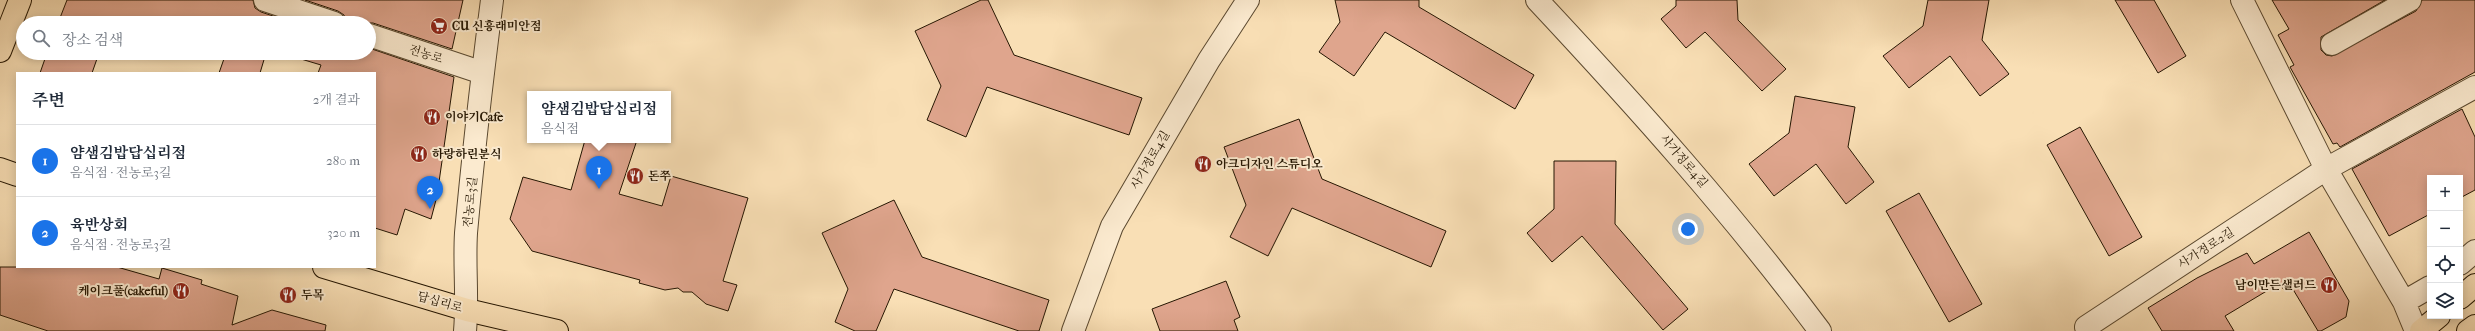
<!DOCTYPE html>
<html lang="ko">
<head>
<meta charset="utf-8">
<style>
	:root { --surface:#fff; --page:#f2f2f3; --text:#1f2937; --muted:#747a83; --line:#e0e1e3; --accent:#1a73e8 }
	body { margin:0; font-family:"IM FELL French Canon","Noto Serif KR",serif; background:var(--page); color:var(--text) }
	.controls { position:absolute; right:12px; bottom:12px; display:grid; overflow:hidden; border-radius:0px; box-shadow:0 2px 10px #0003 }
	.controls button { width:36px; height:36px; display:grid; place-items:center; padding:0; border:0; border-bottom:1px solid var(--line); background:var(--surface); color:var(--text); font:20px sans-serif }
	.you { position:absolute; left:1688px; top:229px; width:14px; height:14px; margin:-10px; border:3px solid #fff; border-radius:50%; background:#1a73e8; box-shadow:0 0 0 6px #1a73e833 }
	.badge { display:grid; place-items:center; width:26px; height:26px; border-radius:50%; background:var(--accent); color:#fff; font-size:13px; font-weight:700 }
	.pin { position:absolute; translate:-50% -33px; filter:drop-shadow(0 1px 2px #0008) }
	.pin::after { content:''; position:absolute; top:21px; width:14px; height:12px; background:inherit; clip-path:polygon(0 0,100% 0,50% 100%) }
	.popup { position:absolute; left:527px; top:91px; width:144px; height:52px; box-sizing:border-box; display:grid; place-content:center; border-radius:0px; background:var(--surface); filter:drop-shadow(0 1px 3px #0005); font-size:13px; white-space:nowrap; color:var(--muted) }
	.popup b { font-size:15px; color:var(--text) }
	.popup::after { content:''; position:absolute; left:50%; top:100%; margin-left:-8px; border:8px solid transparent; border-top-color:var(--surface) }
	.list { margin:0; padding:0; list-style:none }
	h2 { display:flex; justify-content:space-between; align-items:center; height:52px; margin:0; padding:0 16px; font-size:17px }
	h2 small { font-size:13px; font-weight:400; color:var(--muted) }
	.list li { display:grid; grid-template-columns:26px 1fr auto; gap:12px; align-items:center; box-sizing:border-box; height:72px; padding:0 16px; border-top:1px solid var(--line) }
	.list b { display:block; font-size:15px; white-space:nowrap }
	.list p { margin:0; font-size:13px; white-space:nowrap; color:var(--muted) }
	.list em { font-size:13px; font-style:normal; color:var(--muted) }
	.icon { flex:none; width:22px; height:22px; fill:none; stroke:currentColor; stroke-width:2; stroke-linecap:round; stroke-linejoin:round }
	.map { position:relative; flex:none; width:2475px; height:331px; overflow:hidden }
	.search { position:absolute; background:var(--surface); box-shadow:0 2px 10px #0003; left:16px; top:16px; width:360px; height:44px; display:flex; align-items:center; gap:10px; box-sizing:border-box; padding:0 14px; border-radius:22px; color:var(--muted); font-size:15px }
	.panel { position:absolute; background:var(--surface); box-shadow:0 2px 10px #0003; left:16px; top:72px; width:360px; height:196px; border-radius:0px }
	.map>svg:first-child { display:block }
</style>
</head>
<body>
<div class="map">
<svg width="2475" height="331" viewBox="0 0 2475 331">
	<rect width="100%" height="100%" fill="#f9dfb5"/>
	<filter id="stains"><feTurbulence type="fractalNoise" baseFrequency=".005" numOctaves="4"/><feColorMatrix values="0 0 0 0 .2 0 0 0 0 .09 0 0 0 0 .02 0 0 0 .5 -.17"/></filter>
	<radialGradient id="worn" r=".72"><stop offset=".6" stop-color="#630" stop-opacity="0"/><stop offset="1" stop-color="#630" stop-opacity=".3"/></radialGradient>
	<path fill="#dfa58d" stroke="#251602" d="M 67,0 L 253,0 L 255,8 L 261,12 L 294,23 L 58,23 Z
		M 305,0 L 463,0 L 452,49 L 373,23 L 346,23 L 344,15 L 338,11 Z
		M 981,0 L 988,0 L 1014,55 L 1142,98 L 1129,135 L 987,87 L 966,137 L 927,120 L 941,86 L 915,31 Z
		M 1335,0 L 1419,0 L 1419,7 L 1534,75 L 1515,109 L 1385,32 L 1354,76 L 1319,52 L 1340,22 Z
		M 1676,0 L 1737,0 L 1738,20 L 1786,69 L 1762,91 L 1705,32 L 1686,48 L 1661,19 L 1676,6 Z
		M 1928,0 L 1989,0 L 1982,40 L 2009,74 L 1980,96 L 1950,56 L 1909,88 L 1883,56 L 1923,26 Z
		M 2115,0 L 2154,0 L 2186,56 L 2158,73 Z
		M 2272,0 L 2385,0 L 2321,37 L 2321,50 L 2326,55 L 2332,56 L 2416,11 L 2422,0 L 2475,0 L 2475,72 L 2340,147 L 2337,143 L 2333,144 L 2290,67 L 2294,65 L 2278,35 L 2289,29 Z
		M 369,48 L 454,77 L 437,196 L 431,219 L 405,209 L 397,235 L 375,228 L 375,73 L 318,73 L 321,65 L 281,53 L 369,53 Z
		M 47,53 L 99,53 L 92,73 L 40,73 Z
		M 226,53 L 266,53 L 260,73 L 219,73 Z
		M 1795,96 L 1855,107 L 1848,147 L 1874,182 L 1846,204 L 1816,164 L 1774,196 L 1749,164 L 1789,133 Z
		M 2462,109 L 2475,137 L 2475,190 L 2460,198 L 2460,178 L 2430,178 L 2430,214 L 2389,236 L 2352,169 Z
		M 1299,119 L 1322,179 L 1446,231 L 1431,267 L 1292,208 L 1268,256 L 1230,237 L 1246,205 L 1224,147 Z
		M 2080,127 L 2142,237 L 2109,256 L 2047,145 Z
		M 585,140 L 637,140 L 619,194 L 662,206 L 671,176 L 748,198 L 723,281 L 737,285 L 728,311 L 706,304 L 692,292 L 683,292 L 678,288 L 665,290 L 639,283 L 640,280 L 532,251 L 510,219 L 523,177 L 571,190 Z
		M 1554,161 L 1616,161 L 1615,224 L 1688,309 L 1663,330 L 1582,236 L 1552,262 L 1527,233 L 1554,209 Z
		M 1919,193 L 1982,304 L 1949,322 L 1886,211 Z
		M 894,200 L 922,257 L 1049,300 L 1039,331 L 1019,331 L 894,289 L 876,331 L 855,331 L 835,322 L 848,289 L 822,233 Z
		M 2309,232 L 2349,301 L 2346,317 L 2321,331 L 2318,331 L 2291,286 L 2283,289 L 2280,283 L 2225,316 L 2234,331 L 2162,331 L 2148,308 L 2197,278 L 2247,253 L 2254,264 Z
		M 0,267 L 117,267 L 159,279 L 162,268 L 202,280 L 201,284 L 238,296 L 232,325 L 272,310 L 326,325 L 325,331 L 48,331 L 0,315 Z
		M 1226,281 L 1240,317 L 1234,320 L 1238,331 L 1160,331 L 1152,309 Z"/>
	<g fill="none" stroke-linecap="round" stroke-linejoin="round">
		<g stroke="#5a482f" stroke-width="24">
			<path id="minor" d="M 265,0 L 334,23
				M 1537,0 C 1637,107 1733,214 1820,331
				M 2242,0 L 2326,169 L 2404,302 L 2416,331
				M 369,35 L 483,73
				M 2332,44 L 2410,0
				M 2460,264 L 2475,251
				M 2404,302 L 2430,287
				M 2086,327 L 2326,169 L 2475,87
				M 465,331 C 468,298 464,266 466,233 C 473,155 482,78 492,0
				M 1073,331 L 1112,226 L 1209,60 L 1248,0"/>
		</g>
		<g stroke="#251602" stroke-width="24">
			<path id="major" d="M 0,51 L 20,0
				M 0,169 L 17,175
				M 324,267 L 467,310 L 557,331
				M 2460,298 L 2475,285
				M 2421,331 L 2439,316
				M 2468,331 L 2475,326"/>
		</g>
		<use href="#minor" stroke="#fbeacf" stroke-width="22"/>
		<use href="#major" stroke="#f9dfb5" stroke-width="22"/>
	</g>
	<defs>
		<g id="supermarket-disc" transform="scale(0.9)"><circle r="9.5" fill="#8f2418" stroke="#fbeacf"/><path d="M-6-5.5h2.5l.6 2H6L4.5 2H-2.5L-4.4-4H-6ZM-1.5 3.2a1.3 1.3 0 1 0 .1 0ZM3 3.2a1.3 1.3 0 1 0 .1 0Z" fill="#fff"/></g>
		<g id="restaurant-disc" transform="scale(0.9)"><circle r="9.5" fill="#8f2418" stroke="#fbeacf"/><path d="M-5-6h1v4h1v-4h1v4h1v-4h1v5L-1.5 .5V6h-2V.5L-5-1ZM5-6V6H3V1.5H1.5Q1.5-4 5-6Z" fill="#fff"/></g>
	</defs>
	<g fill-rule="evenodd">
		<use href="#supermarket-disc" x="439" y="26"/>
		<use href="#restaurant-disc" x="432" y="117"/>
		<use href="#restaurant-disc" x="419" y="154"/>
		<use href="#restaurant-disc" x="1203" y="164"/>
		<use href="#restaurant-disc" x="635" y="176"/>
		<use href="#restaurant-disc" x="2329" y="285"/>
		<use href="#restaurant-disc" x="181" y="291"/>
		<use href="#restaurant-disc" x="288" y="295"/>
	</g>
	<g text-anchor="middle" stroke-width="4" stroke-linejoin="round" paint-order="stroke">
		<g font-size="12" font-weight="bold" fill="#251602" stroke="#fbeacf" text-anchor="start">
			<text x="452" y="30">CU 신흥래미안점</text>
			<text x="445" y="121">이야기Cafe</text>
			<text x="432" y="158">하랑하린분식</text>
			<text x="1216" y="168">아크디자인 스튜디오</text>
			<text x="648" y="180">돈쭈</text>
			<text x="2316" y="289" text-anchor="end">남이만든샐러드</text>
			<text x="168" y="295" text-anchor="end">케이크풀(cakeful)</text>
			<text x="301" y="299">두목</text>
		</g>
		<g font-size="12" fill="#251602" stroke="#fbeacf">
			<text transform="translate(426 54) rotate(18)" y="4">전농로</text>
			<text transform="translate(1150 160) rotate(-60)" y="4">사가정로4길</text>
			<text transform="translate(1684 161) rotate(49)" y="4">사가정로4길</text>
			<text transform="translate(470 202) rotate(-84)" y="4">전농로3길</text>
			<text transform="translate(2206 248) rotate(-33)" y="4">사가정로2길</text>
			<text transform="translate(440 302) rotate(16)" y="4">답십리로</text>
		</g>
	</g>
	<rect width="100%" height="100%" filter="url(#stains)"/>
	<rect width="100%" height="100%" fill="url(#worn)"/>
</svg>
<div class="controls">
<button>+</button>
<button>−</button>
<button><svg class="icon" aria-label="locate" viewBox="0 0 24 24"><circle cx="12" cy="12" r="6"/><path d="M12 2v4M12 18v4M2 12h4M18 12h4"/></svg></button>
<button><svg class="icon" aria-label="layers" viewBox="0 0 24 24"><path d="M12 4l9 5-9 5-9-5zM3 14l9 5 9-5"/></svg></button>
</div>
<div class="you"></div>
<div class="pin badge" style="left:599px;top:189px">1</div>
<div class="popup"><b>얌샘김밥답십리점</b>음식점</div>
<div class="pin badge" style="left:430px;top:209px">2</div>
<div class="search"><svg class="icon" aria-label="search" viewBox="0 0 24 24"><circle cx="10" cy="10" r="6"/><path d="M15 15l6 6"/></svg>장소 검색</div>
<section class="panel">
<h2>주변<small>2개 결과</small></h2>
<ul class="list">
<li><span class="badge">1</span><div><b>얌샘김밥답십리점</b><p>음식점 · 전농로3길</p></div><em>280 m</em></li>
<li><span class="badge">2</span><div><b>육반상회</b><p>음식점 · 전농로3길</p></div><em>320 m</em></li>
</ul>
</section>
</div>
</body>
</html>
